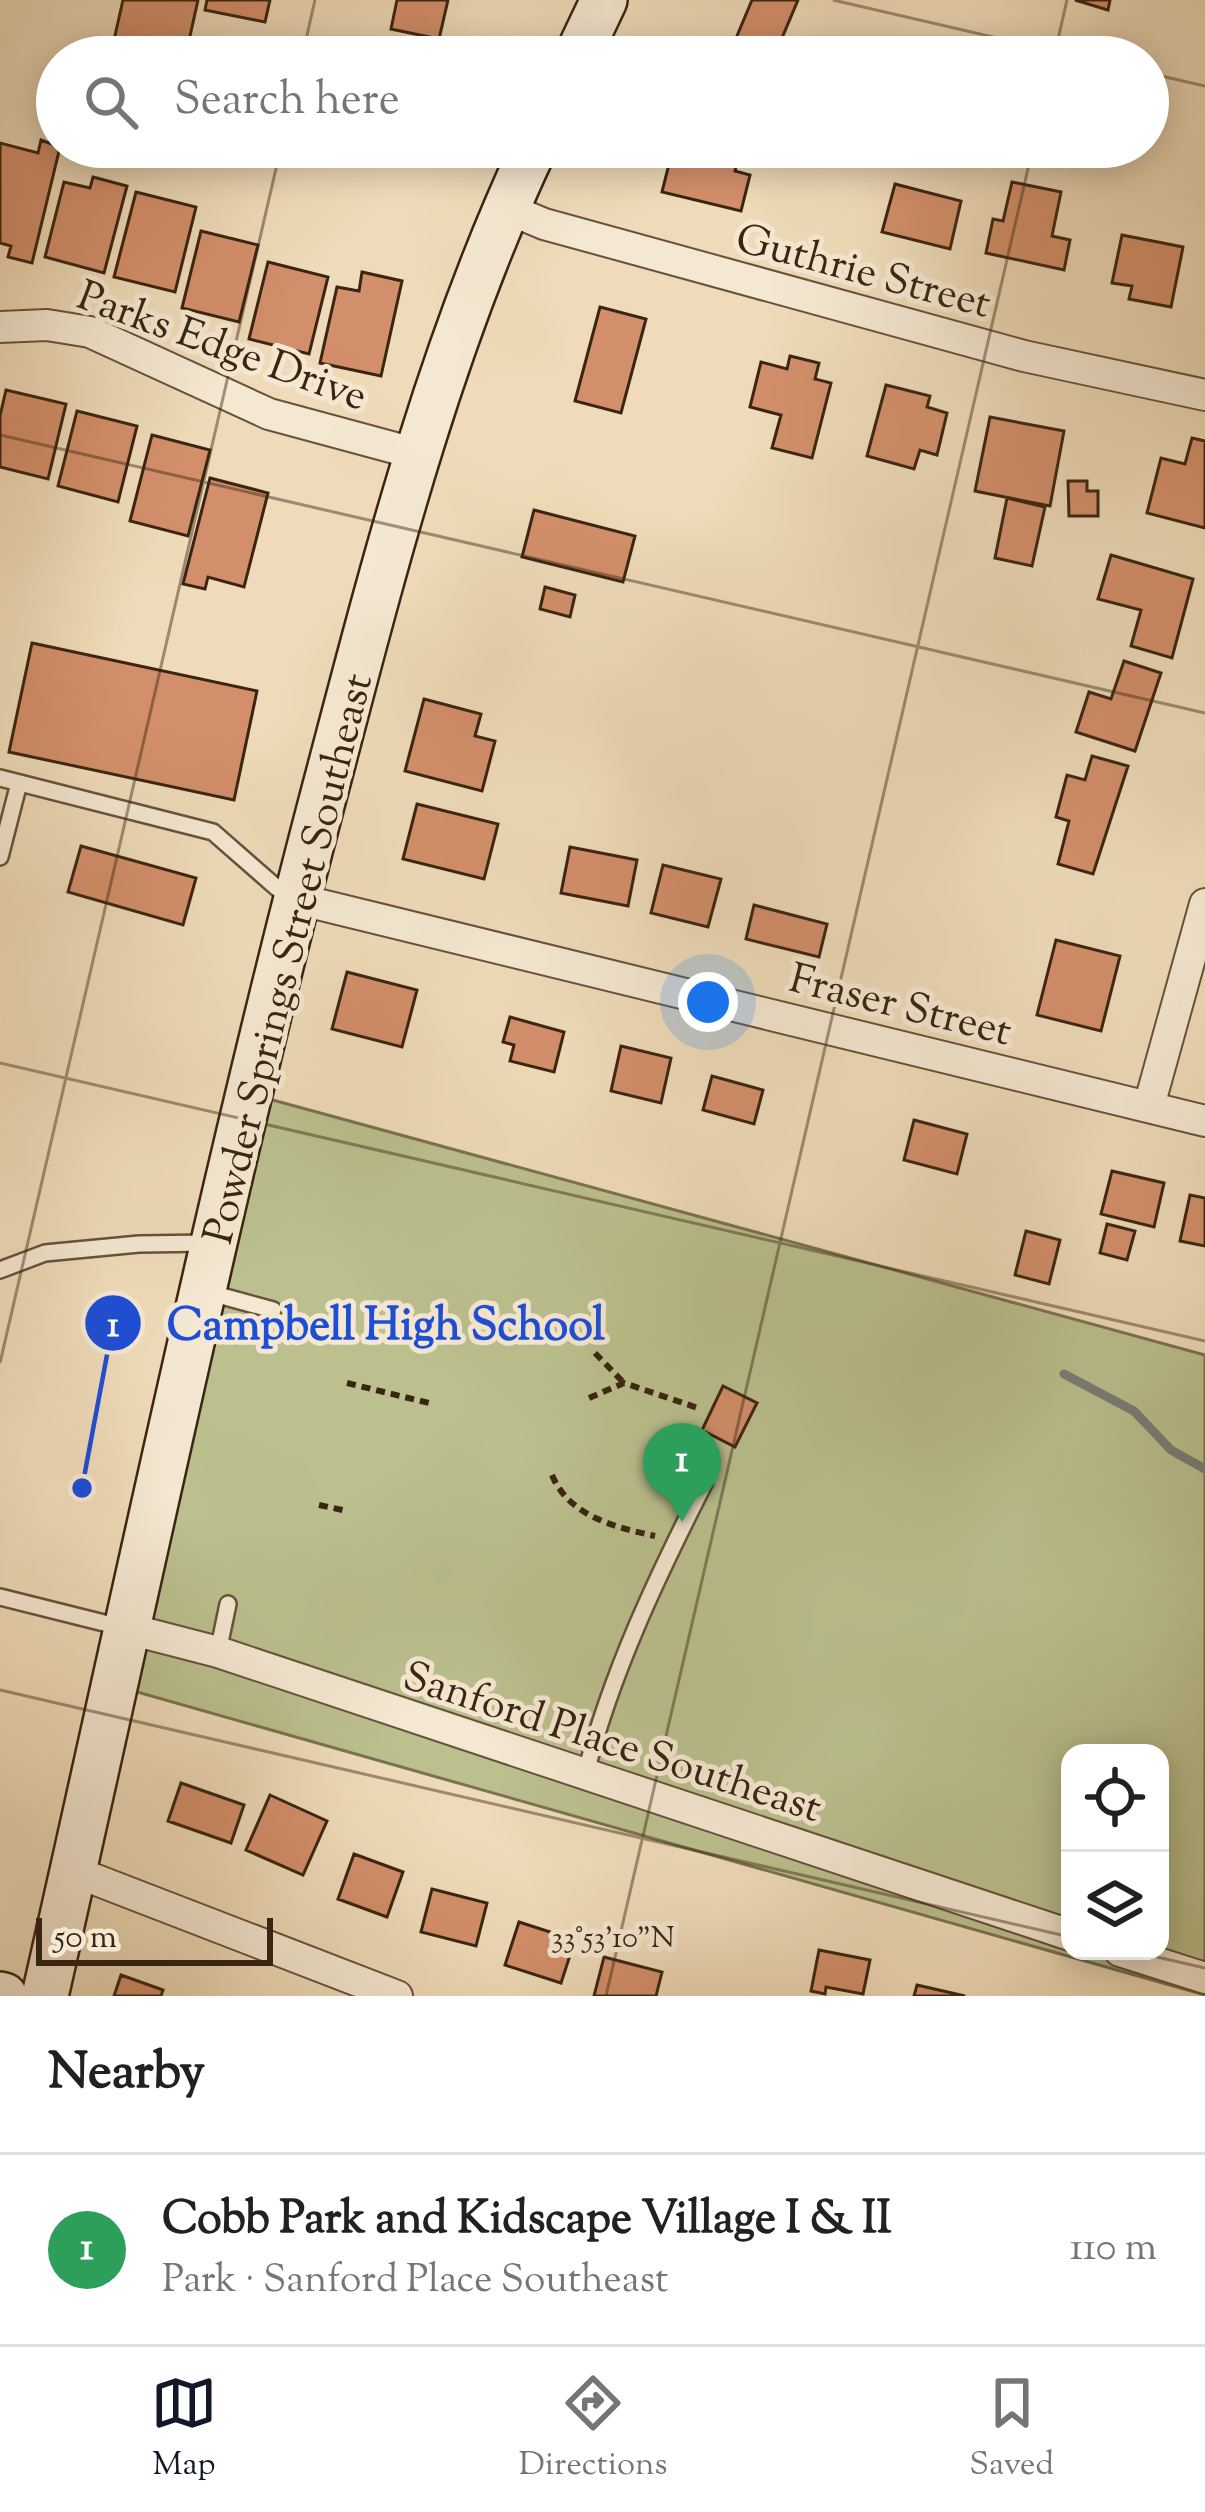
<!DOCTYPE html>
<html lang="en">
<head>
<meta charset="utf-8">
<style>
	:root { --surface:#fff; --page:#f6f6f6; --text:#202124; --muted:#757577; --line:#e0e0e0; --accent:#111827 }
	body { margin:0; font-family:"Sorts Mill Goudy",serif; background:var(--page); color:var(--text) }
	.controls { position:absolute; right:36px; bottom:36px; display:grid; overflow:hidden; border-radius:24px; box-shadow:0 6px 30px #0003 }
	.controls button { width:108px; height:108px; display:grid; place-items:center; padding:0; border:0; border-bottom:3px solid var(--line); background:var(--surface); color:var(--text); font:60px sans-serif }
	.scale { position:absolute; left:36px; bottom:30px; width:237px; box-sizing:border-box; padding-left:12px; border:6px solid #3a2512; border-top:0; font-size:33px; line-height:42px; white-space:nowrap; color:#3a2512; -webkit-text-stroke:9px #f5e8d2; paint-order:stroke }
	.you { position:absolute; left:708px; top:1002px; width:42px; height:42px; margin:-30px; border:9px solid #fff; border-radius:50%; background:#1a73e8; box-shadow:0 0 0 18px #1a73e833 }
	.badge { display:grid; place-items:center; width:78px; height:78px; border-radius:50%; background:var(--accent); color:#fff; font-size:39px; font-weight:700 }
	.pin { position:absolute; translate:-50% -99px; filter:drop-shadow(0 3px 6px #0008) }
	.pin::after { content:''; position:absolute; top:63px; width:42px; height:36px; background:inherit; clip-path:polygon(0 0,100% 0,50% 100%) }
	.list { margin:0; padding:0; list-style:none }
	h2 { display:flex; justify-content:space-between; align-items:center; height:156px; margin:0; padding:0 48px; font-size:51px }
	h2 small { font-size:39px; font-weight:400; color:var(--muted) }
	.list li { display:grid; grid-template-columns:78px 1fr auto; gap:36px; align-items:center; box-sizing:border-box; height:192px; padding:0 48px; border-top:3px solid var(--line) }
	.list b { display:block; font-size:45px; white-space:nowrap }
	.list p { margin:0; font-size:39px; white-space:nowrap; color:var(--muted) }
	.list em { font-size:39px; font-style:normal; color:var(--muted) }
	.icon { flex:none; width:66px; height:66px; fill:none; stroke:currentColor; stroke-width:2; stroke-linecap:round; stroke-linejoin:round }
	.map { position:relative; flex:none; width:1205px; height:1996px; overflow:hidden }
	.search { position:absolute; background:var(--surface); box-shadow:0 6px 30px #0003; left:36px; right:36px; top:36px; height:132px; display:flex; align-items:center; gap:30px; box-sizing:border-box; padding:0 42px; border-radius:66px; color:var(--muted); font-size:45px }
	.sheet { height:348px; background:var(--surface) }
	nav { display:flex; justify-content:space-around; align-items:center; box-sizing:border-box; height:168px; border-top:3px solid var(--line); background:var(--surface); font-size:33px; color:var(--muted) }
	nav a { display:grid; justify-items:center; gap:6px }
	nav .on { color:var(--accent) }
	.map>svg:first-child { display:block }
</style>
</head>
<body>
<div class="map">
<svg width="1205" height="1996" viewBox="0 0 1205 1996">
	<rect width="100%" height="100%" fill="#efdbb9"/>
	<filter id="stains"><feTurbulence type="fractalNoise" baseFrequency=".00167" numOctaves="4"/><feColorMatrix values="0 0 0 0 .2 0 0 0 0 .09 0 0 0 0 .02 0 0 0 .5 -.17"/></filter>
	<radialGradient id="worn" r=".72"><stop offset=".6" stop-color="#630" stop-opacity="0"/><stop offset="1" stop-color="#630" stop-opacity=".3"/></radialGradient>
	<path fill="#bbc08e" stroke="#7a7250" stroke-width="3" fill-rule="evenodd" d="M 251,1094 L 1205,1355 L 1205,1995 L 123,1688 ZM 1070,1753 L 1160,1753 L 1160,1951 L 1070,1951 Z"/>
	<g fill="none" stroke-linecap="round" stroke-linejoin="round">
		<path stroke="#777d77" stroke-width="9" d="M 1064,1374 L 1134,1411 L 1171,1450 L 1205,1469"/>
	</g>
	<path fill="#d38f6b" stroke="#3a2512" stroke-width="3" d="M 123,0 L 198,0 L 186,54 L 114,40 Z
		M 207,0 L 270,0 L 265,22 L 205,10 Z
		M 397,0 L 448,0 L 439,39 L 391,29 Z
		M 752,0 L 798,0 L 774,57 L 729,55 Z
		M 1075,0 L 1110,0 L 1108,10 Z
		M 41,140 L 60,147 L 32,263 L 8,257 L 11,246 L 0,243 L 0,143 L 38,153 Z
		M 323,147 L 358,147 L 355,162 L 321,154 Z
		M 657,147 L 741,147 L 735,171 L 750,175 L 741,211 L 662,192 L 671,156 L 656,151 Z
		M 93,177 L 127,186 L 104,273 L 45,257 L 64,182 L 90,188 Z
		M 1012,182 L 1061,192 L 1052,236 L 1070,240 L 1064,270 L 986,253 L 993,219 L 1003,221 Z
		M 895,184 L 961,201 L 950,249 L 882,232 Z
		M 136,192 L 196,207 L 175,292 L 114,277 Z
		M 201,231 L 258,245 L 239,322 L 182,308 Z
		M 1122,235 L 1183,247 L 1171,307 L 1129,299 L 1132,286 L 1112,283 Z
		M 268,262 L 328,277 L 309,354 L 249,339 Z
		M 362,272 L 402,281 L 381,376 L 320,363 L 337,287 L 359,291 Z
		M 600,307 L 646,319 L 621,413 L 575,401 Z
		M 790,356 L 819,363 L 815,379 L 831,383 L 812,458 L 772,448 L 781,415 L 750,407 L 761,362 L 787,369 Z
		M 886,385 L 930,396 L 927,407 L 947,413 L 937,455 L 920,450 L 914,469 L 867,456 Z
		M 6,390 L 66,404 L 48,479 L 0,467 L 0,416 Z
		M 77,411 L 137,426 L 118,502 L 58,486 Z
		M 990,417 L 1064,431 L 1050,506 L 975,491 Z
		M 152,435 L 210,450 L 188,536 L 130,521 Z
		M 1192,438 L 1205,441 L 1205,528 L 1147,513 L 1161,458 L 1185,464 Z
		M 210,478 L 268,493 L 244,587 L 208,577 L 205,589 L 183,584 Z
		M 1068,481 L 1087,481 L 1087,491 L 1098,491 L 1098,516 L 1069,516 Z
		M 1007,498 L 1045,507 L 1032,566 L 995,558 Z
		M 534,510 L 635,536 L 623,582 L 522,557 Z
		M 1111,555 L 1193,579 L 1172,658 L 1131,646 L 1141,610 L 1098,599 Z
		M 545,587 L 575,595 L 570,617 L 540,609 Z
		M 32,643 L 257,691 L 234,800 L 9,752 Z
		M 1124,661 L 1161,673 L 1135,751 L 1076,732 L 1089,692 L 1111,699 Z
		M 424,699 L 481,714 L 475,736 L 495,741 L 482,791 L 405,771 Z
		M 1092,756 L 1128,766 L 1093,874 L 1058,864 L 1069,821 L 1056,817 L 1067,775 L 1085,780 Z
		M 417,804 L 498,824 L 484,879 L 403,859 Z
		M 81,846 L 196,878 L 183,925 L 68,892 Z
		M 570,847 L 637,860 L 628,906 L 561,893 Z
		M 663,865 L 721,879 L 708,927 L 651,913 Z
		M 754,905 L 827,924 L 819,957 L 746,939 Z
		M 1056,940 L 1120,956 L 1101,1031 L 1037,1015 Z
		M 347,972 L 417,990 L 402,1047 L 332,1029 Z
		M 510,1017 L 564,1032 L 554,1072 L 510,1061 L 514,1045 L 503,1042 Z
		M 621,1046 L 671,1058 L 661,1103 L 611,1091 Z
		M 712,1076 L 763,1090 L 754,1124 L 703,1110 Z
		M 914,1120 L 967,1134 L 957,1174 L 904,1160 Z
		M 1112,1171 L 1164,1183 L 1154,1227 L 1101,1214 Z
		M 1190,1195 L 1205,1198 L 1205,1246 L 1180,1241 Z
		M 1107,1224 L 1135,1231 L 1127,1260 L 1100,1253 Z
		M 1026,1231 L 1060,1240 L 1049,1284 L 1015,1275 Z
		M 723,1386 L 757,1403 L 735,1447 L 702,1430 Z
		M 181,1783 L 244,1805 L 231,1843 L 168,1821 Z
		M 270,1795 L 327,1821 L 303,1875 L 246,1850 Z
		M 354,1854 L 403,1872 L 387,1917 L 338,1899 Z
		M 432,1889 L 487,1903 L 476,1946 L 421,1932 Z
		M 519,1922 L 575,1940 L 561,1983 L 505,1965 Z
		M 819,1950 L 870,1960 L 863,1994 L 826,1987 L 825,1994 L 811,1991 Z
		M 604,1957 L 662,1972 L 656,1996 L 594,1996 Z
		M 121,1975 L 163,1990 L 161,1996 L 114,1996 Z
		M 917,1985 L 965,1996 L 914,1996 Z"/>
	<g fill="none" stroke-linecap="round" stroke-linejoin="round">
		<g stroke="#67523c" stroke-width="20">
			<path id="lane" d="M 0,778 L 213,832 L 277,888 L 294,898
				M 0,857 L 19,783
				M 0,1270 L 45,1253 L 139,1244 L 209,1243
				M 207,1292 L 273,1310
				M 0,1597 L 120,1627
				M 218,1652 L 228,1604
				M 585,1776 C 611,1673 657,1577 705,1482"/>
		</g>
		<g stroke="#67523c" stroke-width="34">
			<path id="street" d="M 506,208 L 544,224 L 1024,356 L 1205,395
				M 0,327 L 47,325 L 90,332 L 269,414 L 417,454
				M 297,899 L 1205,1121
				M 1149,1106 L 1205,904
				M 129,1629 L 218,1652 L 1070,1935
				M 73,1871 L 397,1996
				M 1120,1951 L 1205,1978"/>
		</g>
		<g stroke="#3a2512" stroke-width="50">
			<path id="secondary" d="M 577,57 L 604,0
				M 0,1995 L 4,1996
				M 45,1996 C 135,1599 218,1199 321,805 C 380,582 435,357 534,147"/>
		</g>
		<path stroke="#3a2512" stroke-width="6" stroke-dasharray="9 6" stroke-linecap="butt" d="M 595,1353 L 624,1383
			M 347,1383 L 429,1403
			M 589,1398 L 624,1383 L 701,1409
			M 552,1475 C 569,1516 614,1527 655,1536
			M 319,1505 L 347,1511"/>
		<use href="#lane" stroke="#f5e8d2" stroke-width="15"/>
		<use href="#street" stroke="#f5e8d2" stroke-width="30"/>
		<use href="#secondary" stroke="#f5e8d2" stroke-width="45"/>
	</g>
	<path fill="none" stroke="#3a2512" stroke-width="3" stroke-opacity="0.45" d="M 833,0 L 1080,57M 302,57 L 315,0M 1054,57 L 1067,0M 1148,73 L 1205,86M 0,435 L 1205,713M 0,1063 L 1205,1341M 0,1363 L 281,147M 0,1690 L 1070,1937M 1131,1951 L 1205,1968M 606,1996 L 1033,147"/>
	<g text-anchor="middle" stroke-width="10" stroke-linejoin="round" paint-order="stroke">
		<g font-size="42" fill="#3a2512" stroke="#f5e8d2">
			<text transform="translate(864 269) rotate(15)" y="15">Guthrie Street</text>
			<text transform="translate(223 344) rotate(20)" y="15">Parks Edge Drive</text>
			<text transform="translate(286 958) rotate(-76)" y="15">Powder Springs Street Southeast</text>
			<text transform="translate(901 1003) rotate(14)" y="15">Fraser Street</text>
			<text transform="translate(613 1740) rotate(18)" y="15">Sanford Place Southeast</text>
		</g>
	</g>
	<g font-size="30" text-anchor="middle" fill="#3a2512" stroke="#f5e8d2" stroke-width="10" stroke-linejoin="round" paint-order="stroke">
		<text x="613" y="1947">33°53'10"N</text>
	</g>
	<path fill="none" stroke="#1d4ed8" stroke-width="4.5" d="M82 1488L113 1323"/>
	<g fill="#1d4ed8" stroke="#f5e8d2" stroke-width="4.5">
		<circle cx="82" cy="1488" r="12"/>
		<circle cx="113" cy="1323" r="30"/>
	</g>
	<g font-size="36" text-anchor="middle" font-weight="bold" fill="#fff">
		<text x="113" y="1336">1</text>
	</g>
	<g font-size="45" text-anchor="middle" font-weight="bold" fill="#1d4ed8" stroke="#f5e8d2" stroke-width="10" stroke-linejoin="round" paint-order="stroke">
		<text x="386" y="1339">Campbell High School</text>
	</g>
	<rect width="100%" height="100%" filter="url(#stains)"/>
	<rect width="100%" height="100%" fill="url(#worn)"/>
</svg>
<div class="controls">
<button><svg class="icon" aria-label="locate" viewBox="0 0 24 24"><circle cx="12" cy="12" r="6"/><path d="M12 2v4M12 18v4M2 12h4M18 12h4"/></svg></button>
<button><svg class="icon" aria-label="layers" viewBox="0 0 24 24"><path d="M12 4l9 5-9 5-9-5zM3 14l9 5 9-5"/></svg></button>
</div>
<div class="scale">50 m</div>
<div class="you"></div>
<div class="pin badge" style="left:682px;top:1522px;background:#2e9e5b">1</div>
<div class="search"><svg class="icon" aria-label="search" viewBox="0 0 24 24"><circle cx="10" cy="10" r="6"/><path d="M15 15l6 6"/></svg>Search here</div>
</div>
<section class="sheet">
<h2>Nearby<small></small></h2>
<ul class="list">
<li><span class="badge" style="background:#2e9e5b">1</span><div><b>Cobb Park and Kidscape Village I &amp; II</b><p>Park · Sanford Place Southeast</p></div><em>110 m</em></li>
</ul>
</section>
<nav>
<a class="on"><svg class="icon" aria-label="map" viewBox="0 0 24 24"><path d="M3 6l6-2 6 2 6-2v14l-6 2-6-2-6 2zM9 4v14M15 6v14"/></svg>Map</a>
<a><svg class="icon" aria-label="directions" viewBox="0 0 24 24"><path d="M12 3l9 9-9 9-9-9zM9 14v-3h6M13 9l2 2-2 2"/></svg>Directions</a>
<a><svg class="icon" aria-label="saved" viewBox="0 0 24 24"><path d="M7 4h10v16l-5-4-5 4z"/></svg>Saved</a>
</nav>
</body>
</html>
